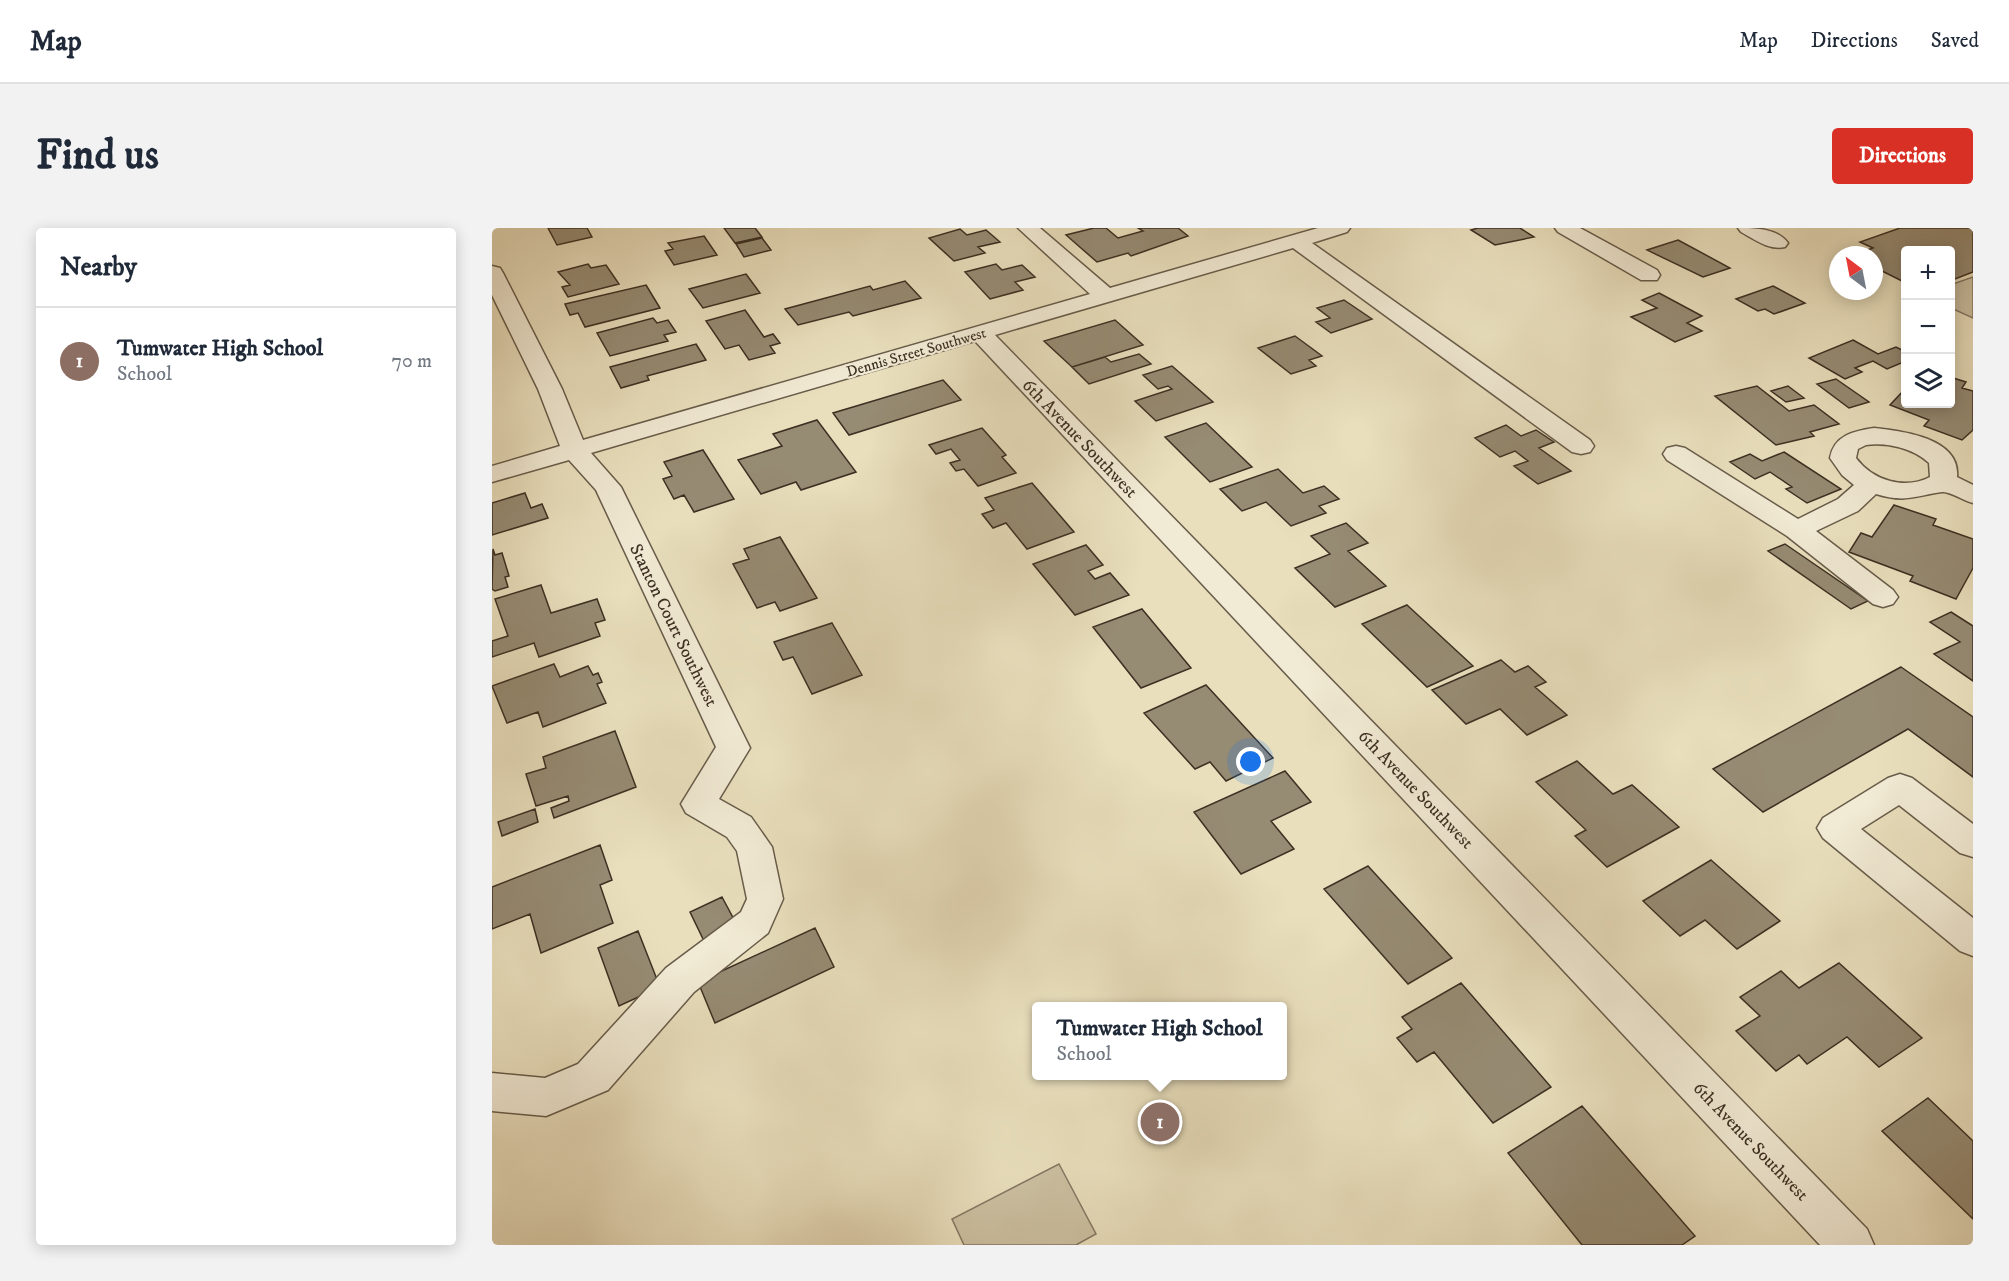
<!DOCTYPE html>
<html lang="en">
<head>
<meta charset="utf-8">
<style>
	:root { --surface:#fff; --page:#f2f2f3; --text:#1f2937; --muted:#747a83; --line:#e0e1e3; --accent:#d93025 }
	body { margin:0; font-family:"IM FELL DW Pica",serif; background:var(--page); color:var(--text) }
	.controls { position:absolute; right:18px; top:18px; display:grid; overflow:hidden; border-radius:6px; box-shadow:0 3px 15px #0003 }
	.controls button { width:54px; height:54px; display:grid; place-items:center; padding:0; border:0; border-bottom:2px solid var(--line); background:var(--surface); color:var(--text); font:30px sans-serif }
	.compass { position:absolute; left:1337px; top:18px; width:54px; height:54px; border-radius:50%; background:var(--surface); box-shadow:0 3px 15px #0003; rotate:328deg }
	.you { position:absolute; left:759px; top:534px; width:21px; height:21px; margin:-15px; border:4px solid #fff; border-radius:50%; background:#1a73e8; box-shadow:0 0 0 9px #1a73e833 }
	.badge { display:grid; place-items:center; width:39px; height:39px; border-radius:50%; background:var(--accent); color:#fff; font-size:20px; font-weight:700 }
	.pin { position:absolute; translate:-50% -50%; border:3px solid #fff; box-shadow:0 2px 6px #0006 }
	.popup { position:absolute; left:540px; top:774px; width:255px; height:78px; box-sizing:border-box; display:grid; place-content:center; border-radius:6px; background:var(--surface); filter:drop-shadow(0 2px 4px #0005); font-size:20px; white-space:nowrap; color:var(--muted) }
	.popup b { font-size:22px; color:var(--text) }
	.popup::after { content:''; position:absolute; left:50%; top:100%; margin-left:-12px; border:12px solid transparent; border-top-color:var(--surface) }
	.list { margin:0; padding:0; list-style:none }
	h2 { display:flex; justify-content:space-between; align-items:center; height:78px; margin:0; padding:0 24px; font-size:26px }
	h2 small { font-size:20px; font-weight:400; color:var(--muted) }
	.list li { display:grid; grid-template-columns:39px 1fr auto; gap:18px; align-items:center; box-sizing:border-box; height:108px; padding:0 24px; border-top:2px solid var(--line) }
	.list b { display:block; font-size:22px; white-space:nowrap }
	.list p { margin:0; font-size:20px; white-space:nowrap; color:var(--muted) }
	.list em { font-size:20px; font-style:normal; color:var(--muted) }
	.icon { flex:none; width:33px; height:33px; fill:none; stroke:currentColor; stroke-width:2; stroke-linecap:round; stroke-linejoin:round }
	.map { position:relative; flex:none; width:1481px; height:1017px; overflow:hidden; border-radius:6px }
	header { display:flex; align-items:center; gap:36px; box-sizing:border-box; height:84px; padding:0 30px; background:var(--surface); border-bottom:2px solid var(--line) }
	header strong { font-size:28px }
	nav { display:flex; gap:33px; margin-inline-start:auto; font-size:21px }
	.intro { display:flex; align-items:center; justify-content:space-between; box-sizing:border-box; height:144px; padding:0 36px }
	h1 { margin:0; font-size:42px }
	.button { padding:15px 27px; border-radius:6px; background:var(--accent); color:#fff; font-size:21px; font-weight:700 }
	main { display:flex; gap:36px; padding:0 36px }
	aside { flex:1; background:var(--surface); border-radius:6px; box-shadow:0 3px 15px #0003 }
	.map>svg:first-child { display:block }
</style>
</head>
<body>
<header>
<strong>Map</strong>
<nav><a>Map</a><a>Directions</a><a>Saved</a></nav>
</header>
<div class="intro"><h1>Find us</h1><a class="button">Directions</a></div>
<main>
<aside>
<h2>Nearby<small></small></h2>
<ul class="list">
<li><span class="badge" style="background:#8d6e63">1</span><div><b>Tumwater High School</b><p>School</p></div><em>70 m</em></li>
</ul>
</aside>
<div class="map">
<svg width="1481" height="1017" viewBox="0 0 1481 1017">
	<rect width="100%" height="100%" fill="#e9dfbd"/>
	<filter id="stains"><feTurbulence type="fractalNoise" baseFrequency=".00333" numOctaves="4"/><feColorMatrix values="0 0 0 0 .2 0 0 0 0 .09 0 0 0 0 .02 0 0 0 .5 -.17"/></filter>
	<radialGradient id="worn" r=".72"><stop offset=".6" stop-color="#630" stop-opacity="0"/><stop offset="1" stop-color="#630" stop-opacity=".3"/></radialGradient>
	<path fill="#ccc1a3" stroke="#847863" stroke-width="1.5" d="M 1481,49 L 1481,90 L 1459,80 L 1458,57 Z
		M 567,936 L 604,1006 L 584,1017 L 472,1017 L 460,991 Z"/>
	<path fill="#968b73" stroke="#3d3023" stroke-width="1.5" d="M 56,0 L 95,0 L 100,9 L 65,17 Z
		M 232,0 L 263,0 L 270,9 L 243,15 Z
		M 602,0 L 614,0 L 626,10 L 651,3 L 646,0 L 686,0 L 696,8 L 639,28 L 636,25 L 605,34 L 574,7 Z
		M 986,0 L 1028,0 L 1042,9 L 1003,17 L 979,2 Z
		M 1408,0 L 1481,0 L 1481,44 L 1458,53 L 1458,22 L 1414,22 L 1414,55 L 1382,39 L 1382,27 L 1362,27 L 1381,20 L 1368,14 Z
		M 468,1 L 475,7 L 494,2 L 508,14 L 486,19 L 493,25 L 462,33 L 437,10 Z
		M 212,8 L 225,27 L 182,37 L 173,23 L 181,21 L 176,15 Z
		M 270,10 L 279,22 L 252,29 L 244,16 Z
		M 1186,12 L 1238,40 L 1211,49 L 1155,22 Z
		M 96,36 L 99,40 L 114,37 L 127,56 L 76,69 L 70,59 L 78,57 L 66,44 Z
		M 504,36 L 510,42 L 530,37 L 543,49 L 523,54 L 531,62 L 498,71 L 473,44 Z
		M 254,46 L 268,65 L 211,80 L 197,61 Z
		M 413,53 L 429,70 L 361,88 L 357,84 L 306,97 L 293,81 L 378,58 L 381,62 Z
		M 154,57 L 168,80 L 93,99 L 86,85 L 78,87 L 73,76 Z
		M 1281,58 L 1313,75 L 1282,86 L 1273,81 L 1266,83 L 1244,71 Z
		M 1167,65 L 1210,88 L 1195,95 L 1210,103 L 1183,114 L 1139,89 L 1165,80 L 1150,72 Z
		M 852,72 L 880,91 L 839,105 L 824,94 L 838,90 L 825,80 Z
		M 253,82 L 272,109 L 281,106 L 288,115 L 278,118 L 283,125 L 257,132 L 247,117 L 233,121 L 214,93 Z
		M 161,90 L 165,95 L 176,92 L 184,104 L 172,107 L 176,113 L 118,128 L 105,105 Z
		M 623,92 L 651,117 L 580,139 L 552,113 Z
		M 803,108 L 830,128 L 817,132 L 824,138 L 799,146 L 766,120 Z
		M 1361,112 L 1386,126 L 1404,119 L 1414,124 L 1414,133 L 1395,141 L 1381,133 L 1363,140 L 1370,144 L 1353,151 L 1317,130 Z
		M 204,116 L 214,132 L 155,148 L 157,152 L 129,160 L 118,139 Z
		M 647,126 L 659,136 L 597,156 L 580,139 L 613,129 L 619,134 Z
		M 680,138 L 721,174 L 664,193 L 643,173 L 680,161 L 676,158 L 666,161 L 651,147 Z
		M 1458,149 L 1474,154 L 1470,160 L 1481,163 L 1481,202 L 1470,212 L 1432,198 L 1437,192 L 1398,177 L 1414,160 L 1414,176 L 1458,176 Z
		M 1344,151 L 1377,174 L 1357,180 L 1325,156 Z
		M 451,152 L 469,172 L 357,207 L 341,185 Z
		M 1265,158 L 1297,183 L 1322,177 L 1347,196 L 1318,204 L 1322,208 L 1284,217 L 1223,168 Z
		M 1296,158 L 1312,170 L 1294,174 L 1279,163 Z
		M 325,192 L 364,244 L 309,262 L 304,254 L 269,266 L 246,232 L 290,218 L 281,206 Z
		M 714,195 L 760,239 L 718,254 L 673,209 Z
		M 1014,197 L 1029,208 L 1044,202 L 1062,214 L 1047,220 L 1079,243 L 1046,256 L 1022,238 L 1036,233 L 1023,223 L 1008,229 L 983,210 Z
		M 490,200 L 514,227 L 510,229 L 524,245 L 486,258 L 472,241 L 464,243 L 458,235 L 468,232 L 459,221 L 444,226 L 437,217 Z
		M 211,222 L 242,271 L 202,284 L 192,267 L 182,271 L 171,251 L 180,248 L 172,234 Z
		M 1292,224 L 1349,261 L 1315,275 L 1294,261 L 1300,259 L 1278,244 L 1263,251 L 1238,234 L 1258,226 L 1270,233 Z
		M 786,241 L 811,265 L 832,258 L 847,271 L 827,278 L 834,285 L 799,298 L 774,274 L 750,283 L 728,261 Z
		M 540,255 L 582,304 L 535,321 L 514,295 L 501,300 L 490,286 L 502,282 L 493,270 Z
		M 33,265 L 39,280 L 50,276 L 56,290 L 0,307 L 0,275 Z
		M 1402,277 L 1444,291 L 1441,297 L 1481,311 L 1481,340 L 1464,371 L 1418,353 L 1421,348 L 1357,324 L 1369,305 L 1380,309 Z
		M 854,295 L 876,315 L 856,323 L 894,358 L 843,379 L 803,340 L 838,326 L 819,308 Z
		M 288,309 L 325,370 L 288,383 L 283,374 L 265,380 L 241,336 L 257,331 L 252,321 Z
		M 1293,316 L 1376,373 L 1359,381 L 1276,323 Z
		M 594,317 L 611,337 L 596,343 L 603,351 L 618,345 L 637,367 L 583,387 L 541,336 Z
		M 1,321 L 3,327 L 10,325 L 17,348 L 13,349 L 16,359 L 3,363 L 0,361 Z
		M 49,357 L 59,385 L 105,371 L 113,392 L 103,395 L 108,408 L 47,429 L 42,415 L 0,429 L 0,413 L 16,408 L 3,371 Z
		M 915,377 L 981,438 L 935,459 L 870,396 Z
		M 650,381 L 699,440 L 649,460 L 601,399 Z
		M 1459,384 L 1481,398 L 1481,453 L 1442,426 L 1468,414 L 1438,394 Z
		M 340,395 L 370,447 L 320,466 L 301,429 L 291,432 L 282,414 Z
		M 1009,432 L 1023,444 L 1036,438 L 1054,454 L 1043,459 L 1075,487 L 1035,507 L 1008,481 L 974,496 L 940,462 Z
		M 62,436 L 68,449 L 96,438 L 101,447 L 106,445 L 110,454 L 105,456 L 114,475 L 51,499 L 46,484 L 15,495 L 0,458 Z
		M 1409,439 L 1481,489 L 1481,549 L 1416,501 L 1271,584 L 1221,541 Z
		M 714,457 L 781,530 L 734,553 L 718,534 L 703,541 L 652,485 Z
		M 123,503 L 144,559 L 62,590 L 59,580 L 77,573 L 76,568 L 44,578 L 34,546 L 54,540 L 51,529 Z
		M 1085,533 L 1121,566 L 1140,557 L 1187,599 L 1115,639 L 1083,608 L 1094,602 L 1044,554 Z
		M 793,543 L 819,574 L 779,593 L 802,621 L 749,646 L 702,584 Z
		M 43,581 L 46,594 L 10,608 L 6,594 Z
		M 108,617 L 120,652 L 108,657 L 121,695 L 49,725 L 38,686 L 0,701 L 0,659 Z
		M 1219,632 L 1288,693 L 1245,721 L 1213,692 L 1188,708 L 1151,673 Z
		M 876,638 L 960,730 L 916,756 L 832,661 Z
		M 230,669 L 245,697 L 212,713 L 198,684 Z
		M 323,700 L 342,739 L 223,795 L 206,754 Z
		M 146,703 L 168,759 L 127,778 L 106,720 Z
		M 1347,735 L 1430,810 L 1387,839 L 1355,809 L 1315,836 L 1307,827 L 1284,843 L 1244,803 L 1268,788 L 1248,769 L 1289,743 L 1307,760 Z
		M 969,755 L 1059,859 L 1001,895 L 942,824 L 925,834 L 905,810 L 920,801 L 910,789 Z
		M 1436,870 L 1481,913 L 1481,991 L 1390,903 Z
		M 1090,878 L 1203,1008 L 1190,1017 L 1090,1017 L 1016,925 Z"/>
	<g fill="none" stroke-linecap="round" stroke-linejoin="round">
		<g stroke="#685c4a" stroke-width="3">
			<path id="minor" d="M 526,0 L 548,0 L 618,60 L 826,0 L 858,0 L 855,4 L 820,15 L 1098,212 L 1102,218 L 1098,224 L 1089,226 L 1080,224 L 801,20 L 503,107 L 1375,1001 L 1382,1017 L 1328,1017 L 483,113 L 99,225 L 129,259 L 258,520 L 227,571 L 259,589 L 280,619 L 291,671 L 276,705 L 202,764 L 116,862 L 54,888 L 0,883 L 0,845 L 53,850 L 86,836 L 174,740 L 249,684 L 255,671 L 245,623 L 235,609 L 194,585 L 189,576 L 224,519 L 104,262 L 77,232 L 0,254 L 0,238 L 68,218 L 46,161 L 0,67 L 0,38 L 8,40 L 11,45 L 70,161 L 91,212 L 598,66 Z
				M 1063,0 L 1088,0 L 1165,42 L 1168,47 L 1165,52 L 1149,52 L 1066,4 Z
				M 1246,0 C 1263,0 1285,0 1296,15 L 1293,19 C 1278,23 1262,11 1249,4 Z
				M 1382,200 C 1410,203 1469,210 1465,249 L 1481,257 L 1481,275 C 1472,273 1458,263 1450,264 C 1422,268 1413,275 1384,266 L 1366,283 L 1324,303 L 1401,362 L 1406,369 L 1401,376 L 1391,379 L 1381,376 L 1295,308 L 1175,232 L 1171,226 L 1175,220 L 1184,218 L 1193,220 L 1306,291 L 1346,271 L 1362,257 L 1350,247 L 1338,230 C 1342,207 1362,203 1382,200 ZM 1374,217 C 1395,214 1421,220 1437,235 L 1438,249 C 1413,262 1381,253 1364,230 L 1366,221 Z
				M 1408,546 L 1420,550 L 1481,596 L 1481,629 L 1468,625 L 1407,577 L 1369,601 L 1481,690 L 1481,728 L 1468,723 L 1331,610 L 1325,600 L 1331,590 L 1396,550 Z"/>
		</g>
		<use href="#minor" fill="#f1ead4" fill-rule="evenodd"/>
	</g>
	<g text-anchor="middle" stroke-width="4.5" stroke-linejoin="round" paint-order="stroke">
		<g font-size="15" fill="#3d3023" stroke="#f1ead4">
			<text transform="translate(424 124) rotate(-16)" y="5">Dennis Street Southwest</text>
		</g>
		<g font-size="18" fill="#3d3023" stroke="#f1ead4">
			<text transform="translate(588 210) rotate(46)" y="6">6th Avenue Southwest</text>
			<text transform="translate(182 397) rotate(64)" y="6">Stanton Court Southwest</text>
			<text transform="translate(924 561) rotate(46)" y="6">6th Avenue Southwest</text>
			<text transform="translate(1259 913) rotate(46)" y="6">6th Avenue Southwest</text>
		</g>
	</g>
	<rect width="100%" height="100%" filter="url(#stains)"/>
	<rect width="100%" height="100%" fill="url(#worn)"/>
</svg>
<div class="controls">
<button>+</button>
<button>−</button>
<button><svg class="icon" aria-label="layers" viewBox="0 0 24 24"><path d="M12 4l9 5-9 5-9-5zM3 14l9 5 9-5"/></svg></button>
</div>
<svg class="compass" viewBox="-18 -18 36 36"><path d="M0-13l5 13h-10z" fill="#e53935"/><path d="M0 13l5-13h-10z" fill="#747a83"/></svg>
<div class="you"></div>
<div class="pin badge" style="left:668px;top:894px;background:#8d6e63">1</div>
<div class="popup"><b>Tumwater High School</b>School</div>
</div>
</main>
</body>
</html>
